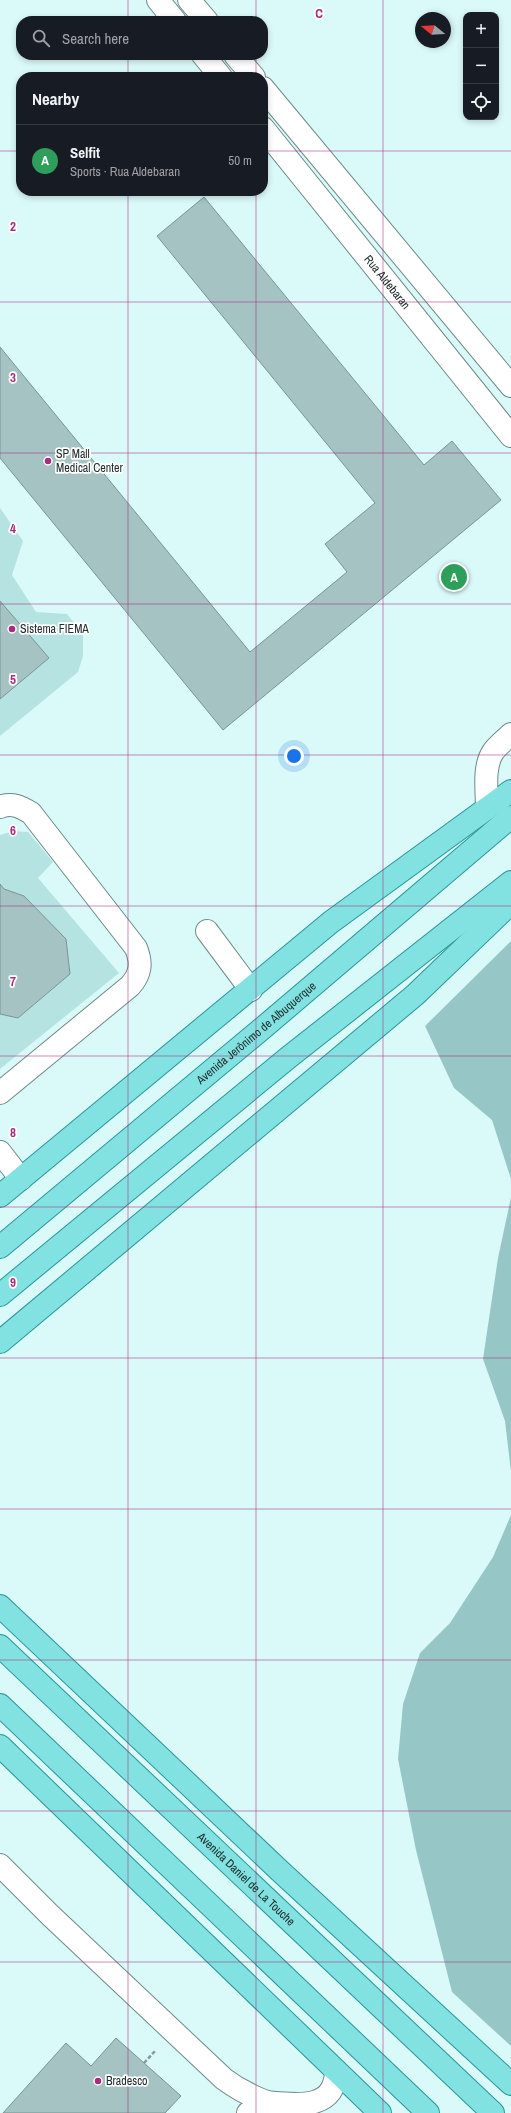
<!DOCTYPE html>
<html lang="en">
<head>
<meta charset="utf-8">
<style>
	:root { --surface:#171b24; --page:#20242c; --text:#f1f3f6; --muted:#9ea1a6; --line:#363941; --accent:#d099c0 }
	body { margin:0; font-family:"Archivo Narrow",sans-serif; background:var(--page); color:var(--text) }
	.controls { position:absolute; right:12px; top:12px; display:grid; overflow:hidden; border-radius:8px; box-shadow:0 2px 6px #0003 }
	.controls button { width:36px; height:36px; display:grid; place-items:center; padding:0; border:0; border-bottom:1px solid var(--line); background:var(--surface); color:var(--text); font:20px sans-serif }
	.compass { position:absolute; left:415px; top:12px; width:36px; height:36px; border-radius:50%; background:var(--surface); box-shadow:0 2px 6px #0003; rotate:288deg }
	.you { position:absolute; left:294px; top:756px; width:14px; height:14px; margin:-10px; border:3px solid #fff; border-radius:50%; background:#1a73e8; box-shadow:0 0 0 6px #1a73e833 }
	.badge { display:grid; place-items:center; width:26px; height:26px; border-radius:50%; background:var(--accent); color:#fff; font-size:13px; font-weight:700 }
	.pin { position:absolute; translate:-50% -50%; border:2px solid #fff; box-shadow:0 1px 4px #0006 }
	.list { margin:0; padding:0; list-style:none }
	h2 { display:flex; justify-content:space-between; align-items:center; height:52px; margin:0; padding:0 16px; font-size:17px }
	h2 small { font-size:13px; font-weight:400; color:var(--muted) }
	.list li { display:grid; grid-template-columns:26px 1fr auto; gap:12px; align-items:center; box-sizing:border-box; height:72px; padding:0 16px; border-top:1px solid var(--line) }
	.list b { display:block; font-size:15px; white-space:nowrap }
	.list p { margin:0; font-size:13px; white-space:nowrap; color:var(--muted) }
	.list em { font-size:13px; font-style:normal; color:var(--muted) }
	.icon { flex:none; width:22px; height:22px; fill:none; stroke:currentColor; stroke-width:2; stroke-linecap:round; stroke-linejoin:round }
	.map { position:relative; flex:none; width:511px; height:2113px; overflow:hidden }
	.search { position:absolute; background:var(--surface); box-shadow:0 2px 6px #0003; left:16px; top:16px; width:252px; height:44px; display:flex; align-items:center; gap:10px; box-sizing:border-box; padding:0 14px; border-radius:16px; color:var(--muted); font-size:15px }
	.panel { position:absolute; background:var(--surface); box-shadow:0 2px 6px #0003; left:16px; top:72px; width:252px; height:124px; border-radius:16px }
	.map>svg:first-child { display:block }
</style>
</head>
<body>
<div class="map">
<svg width="511" height="2113" viewBox="0 0 511 2113">
	<rect width="100%" height="100%" fill="#dafaf9"/>
	<path fill="#b5e3e2" d="M 0,508 L 23,541 L 12,575 L 36,612 L 67,614 L 83,634 L 83,656 L 78,672 L 0,736 L 0,699 L 48,657 L 0,601 Z
		M 14,831 L 28,832 L 53,862 L 38,878 L 119,973 L 0,1069 L 0,1014 L 18,1018 L 70,974 L 66,939 L 24,896 L 4,889 L 0,884 L 0,835 Z"/>
	<path fill="#96c7c6" d="M 511,941 L 511,1179 L 492,1120 L 454,1088 L 425,1026 Z
		M 511,1197 L 511,1472 L 505,1421 L 483,1359 L 498,1258 Z
		M 511,1515 L 511,2046 L 452,1992 L 416,1850 L 398,1759 L 403,1704 L 420,1653 L 450,1623 L 493,1557 Z"/>
	<path fill="#a5c3c3" stroke="#789594" d="M 204,197 L 424,465 L 452,441 L 501,500 L 223,730 L 0,458 L 0,347 L 250,652 L 347,572 L 325,544 L 375,503 L 157,236 Z
		M 0,601 L 49,658 L 0,699 Z
		M 0,884 L 4,889 L 24,896 L 66,939 L 70,974 L 18,1018 L 0,1014 Z
		M 116,2038 L 181,2096 L 165,2113 L 3,2113 L 66,2043 L 91,2066 Z"/>
	<g fill="none" stroke-linecap="round" stroke-linejoin="round">
		<g stroke="#6d8a89" stroke-width="24">
			<g id="minor">
				<path d="M 158,0 L 175,21"/>
				<path d="M 189,0 L 207,21"/>
				<path d="M 203,55 L 221,77"/>
				<path d="M 235,55 L 254,77"/>
				<path d="M 263,88 L 511,386"/>
				<path id="s1" d="M 263,128 L 511,436"/>
				<path d="M 0,807 C 12,802 21,807 31,813 L 136,948 C 142,963 141,974 130,986 L 0,1093"/>
				<path d="M 487,808 C 487,791 483,767 493,752 C 497,746 505,740 511,734"/>
				<path d="M 207,931 L 251,990"/>
				<path d="M 0,1152 L 21,1179"/>
				<path d="M 0,1865 L 50,1915 L 224,2079 C 248,2097 273,2105 302,2113"/>
				<path d="M 248,2113 L 263,2102 C 292,2104 335,2113 336,2071"/>
			</g>
		</g>
		<g stroke="#299696" stroke-width="24">
			<g id="major">
				<path d="M 0,1196 L 331,922 L 511,791"/>
				<path id="s2" d="M 0,1247 L 264,1027 L 511,817"/>
				<path d="M 0,1295 L 289,1057 L 511,882"/>
				<path d="M 0,1342 L 415,995 L 511,903"/>
				<path d="M 0,1606 L 280,1871 L 511,2084"/>
				<path id="s3" d="M 0,1646 L 493,2113"/>
				<path d="M 0,1705 L 428,2113"/>
				<path d="M 0,1746 L 380,2113"/>
			</g>
		</g>
		<path stroke="#859b9b" stroke-width="2.5" stroke-dasharray="4 2" stroke-linecap="butt" d="M 144,2063 L 156,2050"/>
		<use href="#minor" stroke="#fff" stroke-width="22"/>
		<use href="#major" stroke="#82e2e2" stroke-width="22"/>
	</g>
	<path fill="none" stroke="#a72b7e" stroke-width="1" stroke-opacity="0.55" d="M 128,0 L 128,21M 256,0 L 256,21M 383,0 L 383,2113M 128,55 L 128,77M 256,55 L 256,77M 0,151 L 21,151M 263,151 L 511,151M 128,191 L 128,2113M 256,191 L 256,2113M 0,302 L 511,302M 0,453 L 511,453M 0,604 L 511,604M 0,755 L 511,755M 0,906 L 511,906M 0,1056 L 511,1056M 0,1207 L 511,1207M 0,1358 L 511,1358M 0,1509 L 511,1509M 0,1660 L 511,1660M 0,1811 L 511,1811M 0,1962 L 511,1962"/>
	<g fill="#a72b7e" stroke="#fff" stroke-width="1.5">
		<circle cx="48" cy="461" r="4"/>
		<circle cx="12" cy="629" r="4"/>
		<circle cx="98" cy="2081" r="4"/>
	</g>
	<g text-anchor="middle" stroke-width="3.5" stroke-linejoin="round" paint-order="stroke">
		<g font-size="12" fill="#212d2d" stroke="#fff">
			<text dy="4" stroke="none"><textPath href="#s1" startOffset="198">Rua Aldebaran</textPath></text>
			<text dy="4" stroke="none"><textPath href="#s2" startOffset="334">Avenida Jerônimo de Albuquerque</textPath></text>
			<text dy="4" stroke="none"><textPath href="#s3" startOffset="339">Avenida Daniel de La Touche</textPath></text>
		</g>
		<g font-size="12" fill="#212d2d" stroke="#fff" text-anchor="start">
			<text x="56" y="458">SP Mall<tspan x="56" dy="14">Medical Center</tspan></text>
			<text x="20" y="633">Sistema FIEMA</text>
			<text x="106" y="2085">Bradesco</text>
		</g>
	</g>
	<g font-size="13" text-anchor="middle" font-weight="bold" fill="#a72b7e" stroke="#fff" stroke-width="3.5" stroke-linejoin="round" paint-order="stroke">
		<text x="319" y="18">C</text>
		<text x="13" y="231">2</text>
		<text x="13" y="382">3</text>
		<text x="13" y="533">4</text>
		<text x="13" y="684">5</text>
		<text x="13" y="835">6</text>
		<text x="13" y="986">7</text>
		<text x="13" y="1137">8</text>
		<text x="13" y="1287">9</text>
	</g>
</svg>
<div class="controls">
<button>+</button>
<button>−</button>
<button><svg class="icon" aria-label="locate" viewBox="0 0 24 24"><circle cx="12" cy="12" r="6"/><path d="M12 2v4M12 18v4M2 12h4M18 12h4"/></svg></button>
</div>
<svg class="compass" viewBox="-18 -18 36 36"><path d="M0-13l5 13h-10z" fill="#e53935"/><path d="M0 13l5-13h-10z" fill="#9ea1a6"/></svg>
<div class="you"></div>
<div class="pin badge" style="left:454px;top:577px;background:#2e9e5b">A</div>
<div class="search"><svg class="icon" aria-label="search" viewBox="0 0 24 24"><circle cx="10" cy="10" r="6"/><path d="M15 15l6 6"/></svg>Search here</div>
<section class="panel">
<h2>Nearby<small></small></h2>
<ul class="list">
<li><span class="badge" style="background:#2e9e5b">A</span><div><b>Selfit</b><p>Sports · Rua Aldebaran</p></div><em>50 m</em></li>
</ul>
</section>
</div>
</body>
</html>
